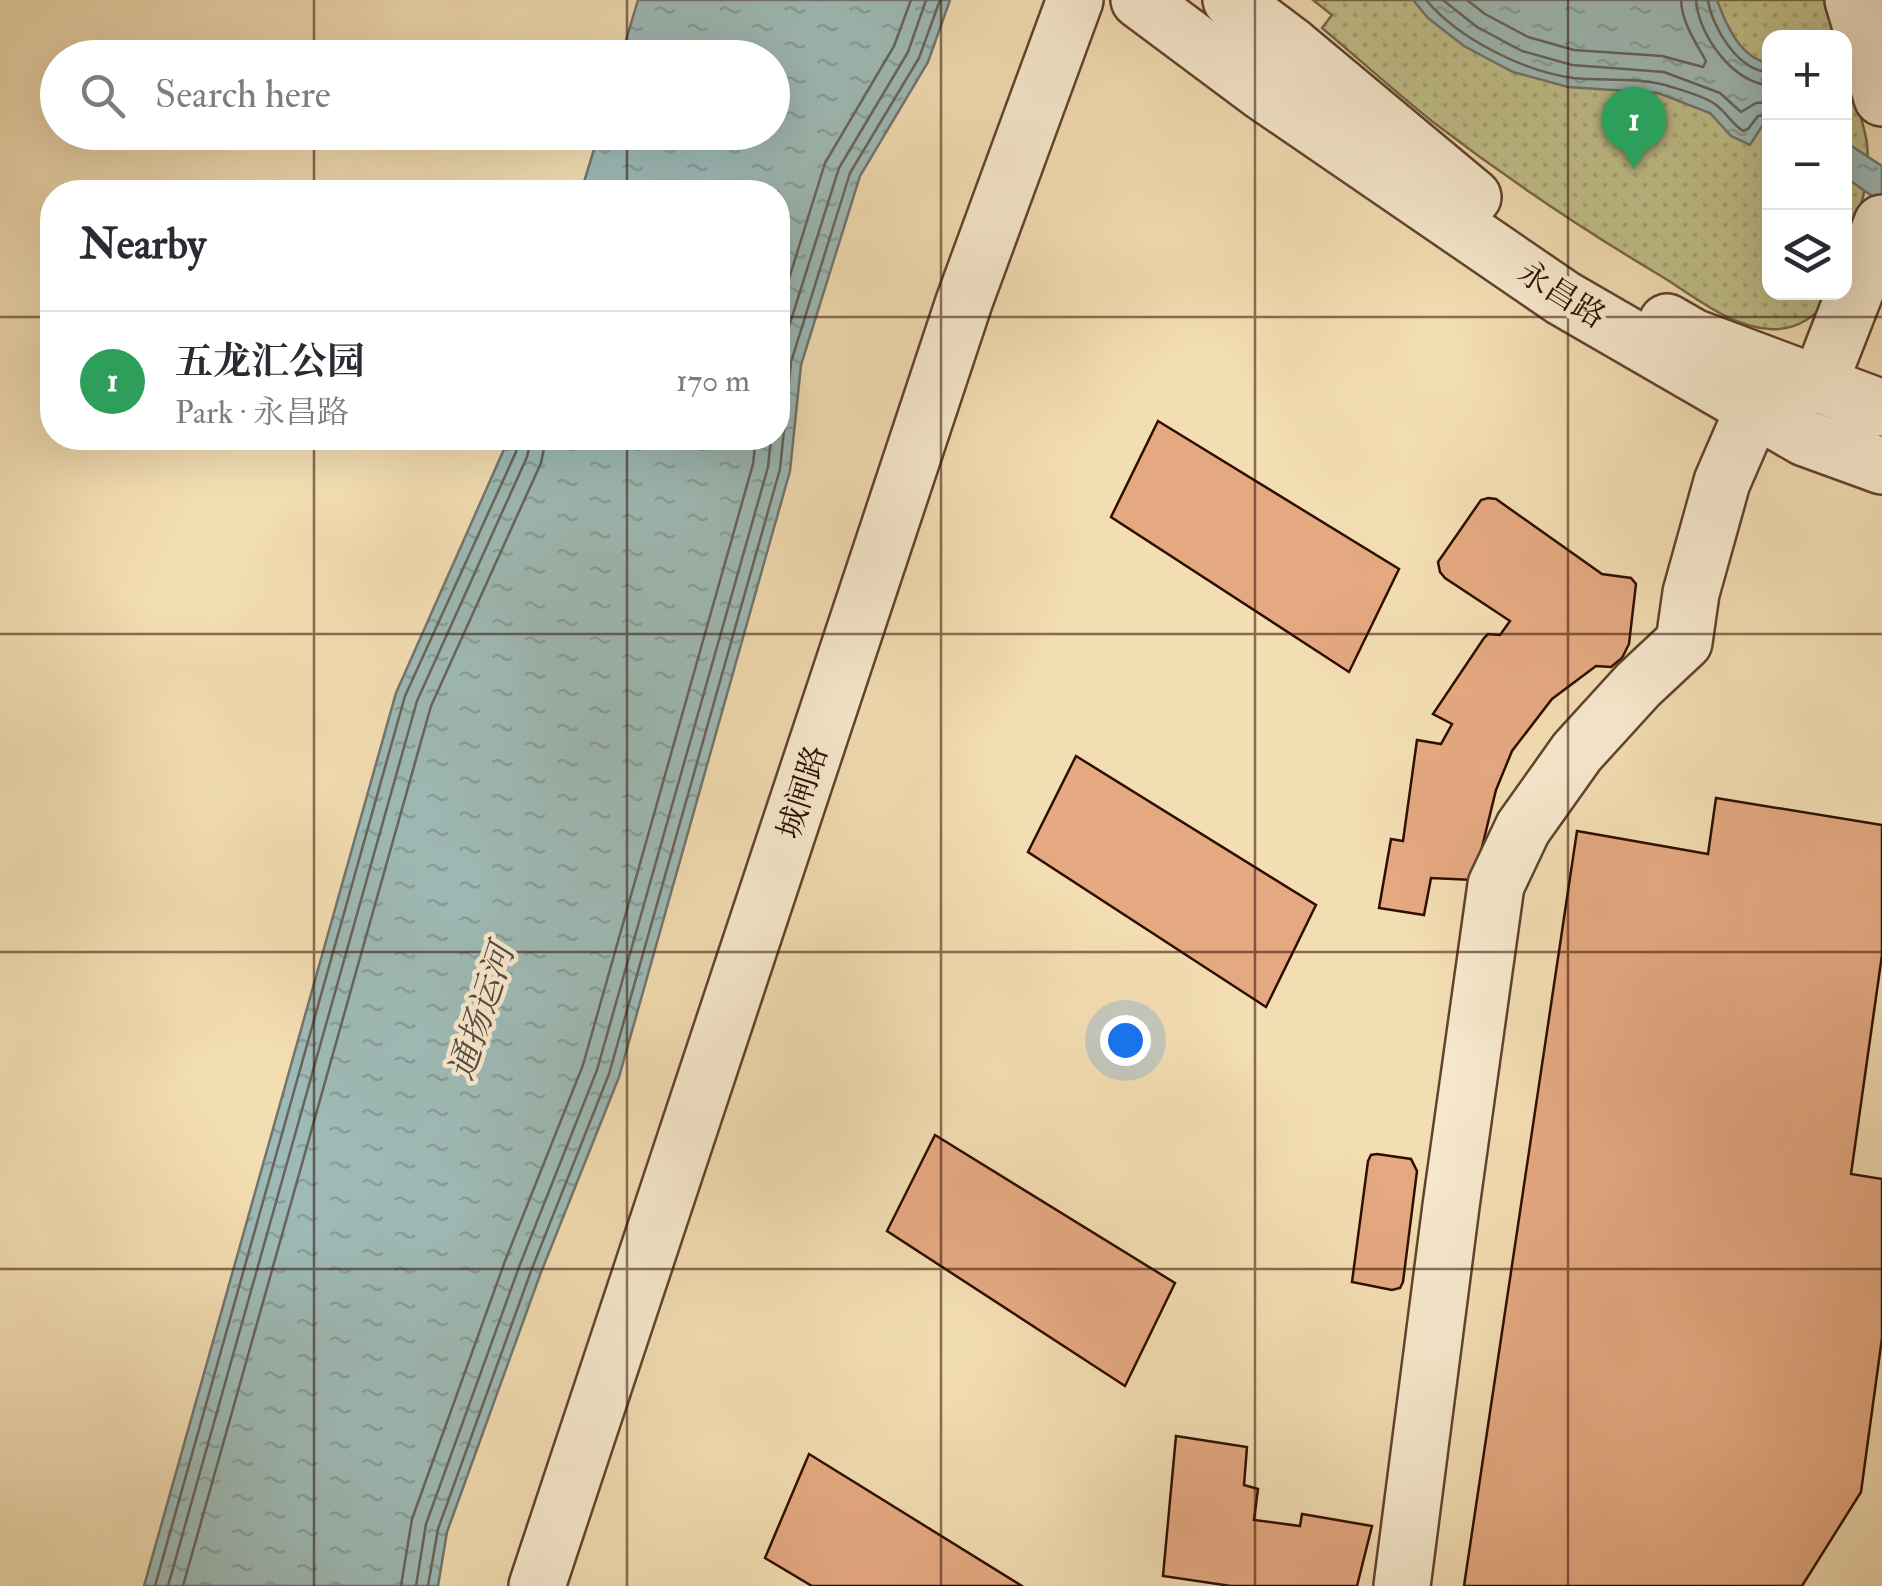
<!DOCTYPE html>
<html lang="en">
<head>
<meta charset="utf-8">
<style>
	:root { --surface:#fff; --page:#f7f7f7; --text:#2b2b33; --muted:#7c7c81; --line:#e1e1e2; --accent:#8f2418 }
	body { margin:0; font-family:"IM FELL Double Pica","Noto Serif SC",serif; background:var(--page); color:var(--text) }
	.controls { position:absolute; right:30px; top:30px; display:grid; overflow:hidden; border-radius:20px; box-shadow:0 10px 40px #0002 }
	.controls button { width:90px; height:90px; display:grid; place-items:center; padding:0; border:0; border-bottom:2px solid var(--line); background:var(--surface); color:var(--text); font:50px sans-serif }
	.you { position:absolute; left:1125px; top:1040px; width:35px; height:35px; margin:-25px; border:8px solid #fff; border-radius:50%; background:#1a73e8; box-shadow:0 0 0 15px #1a73e833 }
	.badge { display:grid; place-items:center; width:65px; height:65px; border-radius:50%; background:var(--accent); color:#fff; font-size:32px; font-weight:700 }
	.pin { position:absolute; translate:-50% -82px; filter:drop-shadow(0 2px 5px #0008) }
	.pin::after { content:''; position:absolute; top:52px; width:35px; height:30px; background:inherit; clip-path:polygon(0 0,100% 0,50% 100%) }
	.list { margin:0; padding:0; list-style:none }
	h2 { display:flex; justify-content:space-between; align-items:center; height:130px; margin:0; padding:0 40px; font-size:42px }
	h2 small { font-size:32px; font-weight:400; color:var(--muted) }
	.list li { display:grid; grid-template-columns:65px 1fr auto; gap:30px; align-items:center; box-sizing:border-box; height:140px; padding:0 40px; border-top:2px solid var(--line) }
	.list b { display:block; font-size:38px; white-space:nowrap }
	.list p { margin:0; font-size:32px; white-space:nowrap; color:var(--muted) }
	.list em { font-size:32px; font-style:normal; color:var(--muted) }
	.icon { flex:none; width:55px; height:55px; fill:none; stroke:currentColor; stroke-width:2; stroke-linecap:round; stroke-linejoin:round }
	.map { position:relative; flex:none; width:1882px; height:1586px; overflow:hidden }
	.search { position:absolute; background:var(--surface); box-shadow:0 10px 40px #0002; left:40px; top:40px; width:750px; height:110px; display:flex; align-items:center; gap:25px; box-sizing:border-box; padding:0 35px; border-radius:55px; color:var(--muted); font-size:38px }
	.panel { position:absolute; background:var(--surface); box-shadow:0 10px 40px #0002; left:40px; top:180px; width:750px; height:270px; border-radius:40px }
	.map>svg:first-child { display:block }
</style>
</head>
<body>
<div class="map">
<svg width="1882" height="1586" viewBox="0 0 1882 1586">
	<defs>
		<pattern id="park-dots" width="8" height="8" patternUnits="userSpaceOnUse" patternTransform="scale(2.5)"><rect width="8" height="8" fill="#c0bf89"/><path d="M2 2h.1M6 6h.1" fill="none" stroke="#a5a375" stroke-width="1.8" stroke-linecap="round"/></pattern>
		<pattern id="water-ripples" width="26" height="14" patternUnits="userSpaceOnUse" patternTransform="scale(2.5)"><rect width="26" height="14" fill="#9ebab6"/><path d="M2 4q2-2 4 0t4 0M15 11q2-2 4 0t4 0" fill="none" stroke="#889f9b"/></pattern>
	</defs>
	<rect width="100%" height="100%" fill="#f3ddb2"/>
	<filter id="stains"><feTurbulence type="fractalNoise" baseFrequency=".002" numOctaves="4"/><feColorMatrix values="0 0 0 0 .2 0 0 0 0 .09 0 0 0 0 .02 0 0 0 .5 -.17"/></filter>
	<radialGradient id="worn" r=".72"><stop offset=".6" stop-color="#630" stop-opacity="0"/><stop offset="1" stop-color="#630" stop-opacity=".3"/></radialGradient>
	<path fill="url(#park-dots)" stroke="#786646" stroke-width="2.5" d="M 1313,0 L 1882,0 L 1882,106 L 1860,113 C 1862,123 1866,134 1867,144 C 1871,183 1856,224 1845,260 L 1844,38 L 1770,38 L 1770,292 L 1832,293 C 1820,315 1796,331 1770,329 C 1730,327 1694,296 1661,276 C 1582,229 1506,178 1433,122 C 1395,92 1359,59 1322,28 L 1332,15 Z"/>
	<path fill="url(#water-ripples)" stroke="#72756e" stroke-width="2.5" d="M 638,0 L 950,0 L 928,62 L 860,176 L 801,365 L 790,471 L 619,1077 L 540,1275 L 447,1532 L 438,1586 L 144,1586 L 396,693 L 509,438 L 778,438 L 778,192 L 581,192 L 599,133 L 772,132 L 772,58 L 621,57 Z
		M 1413,0 L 1717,0 C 1726,25 1741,59 1769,63 L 1769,127 L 1764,123 L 1750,145 L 1731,136 L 1710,113 L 1658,93 L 1568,87 L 1513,72 L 1464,46 L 1428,18 Z
		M 1844,141 L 1882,166 L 1882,203 L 1845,177 Z"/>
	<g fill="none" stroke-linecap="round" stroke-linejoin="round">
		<path stroke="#66645c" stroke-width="2.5" d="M 1426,0 C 1459,39 1523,71 1573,78 C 1603,81 1636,77 1665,85 C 1681,90 1702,95 1715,104 C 1726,112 1732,124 1743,131 L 1748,129 L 1758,116 L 1770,115
			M 1443,0 L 1477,27 L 1522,51 L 1572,65 L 1664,72 L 1720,93 L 1741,112 L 1756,103 L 1770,102
			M 1467,0 L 1485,14 L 1528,37 L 1574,50 L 1662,56 L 1703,67 L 1706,61 C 1695,41 1682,23 1681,0
			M 1696,0 C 1698,34 1733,84 1770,85
			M 1708,0 C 1712,28 1739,72 1770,72
			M 778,314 L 825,163 L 894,46 L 911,0
			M 778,372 L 779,358 L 839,168 L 908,52 L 926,0
			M 155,1586 L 405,696 L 516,452 L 518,438
			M 168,1586 L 417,701 L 527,457 L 531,438
			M 183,1586 L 431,706 L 541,463 L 546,438
			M 401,1586 L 412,1519 L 505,1261 L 583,1065 L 753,464 L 756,438
			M 416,1586 L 426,1524 L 519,1267 L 597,1070 L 768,467 L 771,438
			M 428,1586 L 438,1529 L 531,1271 L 609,1074 L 780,469 L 791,362 L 850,173 L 919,58 L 940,0"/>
	</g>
	<path fill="#e5a981" stroke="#2f0e02" stroke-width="2.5" d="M 1158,421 L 1399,569 L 1349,672 L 1111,517 Z
		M 1488,498 L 1496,499 L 1602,574 L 1631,578 L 1636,584 L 1629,644 L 1622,658 L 1611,667 L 1596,666 L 1552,699 L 1512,751 L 1496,790 L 1474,880 L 1431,878 L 1424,915 L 1379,908 L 1391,839 L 1403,841 L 1417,740 L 1441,744 L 1452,724 L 1433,714 L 1484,638 L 1488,634 L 1500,635 L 1510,621 L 1445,578 L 1440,572 L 1438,562 L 1481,500 Z
		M 1076,756 L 1316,905 L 1266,1007 L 1028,852 Z
		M 1716,798 L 1882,825 L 1882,955 L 1851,1174 L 1882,1179 L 1882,1338 L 1861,1492 L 1802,1586 L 1464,1586 L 1577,831 L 1708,854 Z
		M 935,1135 L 1175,1283 L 1125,1386 L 887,1231 Z
		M 1377,1154 L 1411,1159 L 1417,1171 L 1403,1282 L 1400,1288 L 1392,1290 L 1352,1282 L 1368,1161 L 1371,1155 Z
		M 1176,1436 L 1247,1447 L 1244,1485 L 1258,1489 L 1254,1520 L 1300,1526 L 1302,1514 L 1372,1526 L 1357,1586 L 1231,1586 L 1163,1576 Z
		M 809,1454 L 1022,1586 L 812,1586 L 765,1558 Z"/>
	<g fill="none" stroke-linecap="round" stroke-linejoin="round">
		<g stroke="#60422e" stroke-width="60">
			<path id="minor" d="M 1139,0 L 1261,91 L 1563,298 L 1805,438 L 1882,466
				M 1231,0 L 1292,46 L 1473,197
				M 1853,0 L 1882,98
				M 1667,322 L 1693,337 L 1882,408
				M 1819,384 L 1882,223
				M 537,1586 L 964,302 L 1075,0
				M 1402,1586 L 1451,1206 L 1496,885 L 1523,828 L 1577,752 L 1638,685 L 1684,642 L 1691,593 L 1722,482 L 1754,408"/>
		</g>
		<use href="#minor" stroke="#f7e9cd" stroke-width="55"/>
	</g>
	<path fill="none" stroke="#2f0e02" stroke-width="2.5" stroke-opacity="0.55" d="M 314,0 L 314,58M 627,0 L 627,58M 941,0 L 941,1586M 1255,0 L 1255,1586M 1568,0 L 1568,1586M 314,132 L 314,192M 627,132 L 627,192M 0,317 L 52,317M 778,317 L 1882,317M 314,438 L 314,1586M 627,438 L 627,1586M 0,634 L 1882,634M 0,952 L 1882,952M 0,1269 L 1882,1269"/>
	<g text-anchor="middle" stroke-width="9" stroke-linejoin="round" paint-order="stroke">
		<g font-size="32" fill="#2f0e02" stroke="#f7e9cd">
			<text transform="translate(1562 294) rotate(32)" y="11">永昌路</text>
			<text transform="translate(802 792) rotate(-72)" y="11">城闸路</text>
		</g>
		<g font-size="35" font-style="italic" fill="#564a41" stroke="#f7e9cd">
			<text transform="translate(481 1012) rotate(-72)" y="12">通扬运河</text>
		</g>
	</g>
	<rect width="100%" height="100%" filter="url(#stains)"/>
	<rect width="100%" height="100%" fill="url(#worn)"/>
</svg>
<div class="controls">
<button>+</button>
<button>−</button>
<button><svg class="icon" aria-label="layers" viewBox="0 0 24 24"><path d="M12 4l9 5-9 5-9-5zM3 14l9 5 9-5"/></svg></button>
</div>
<div class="you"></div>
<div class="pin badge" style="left:1634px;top:169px;background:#2e9e5b">1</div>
<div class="search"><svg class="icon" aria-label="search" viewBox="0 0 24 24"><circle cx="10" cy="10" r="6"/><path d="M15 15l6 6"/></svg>Search here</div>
<section class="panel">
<h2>Nearby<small></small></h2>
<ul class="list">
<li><span class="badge" style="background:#2e9e5b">1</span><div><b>五龙汇公园</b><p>Park · 永昌路</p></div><em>170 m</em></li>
</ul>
</section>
</div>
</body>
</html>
